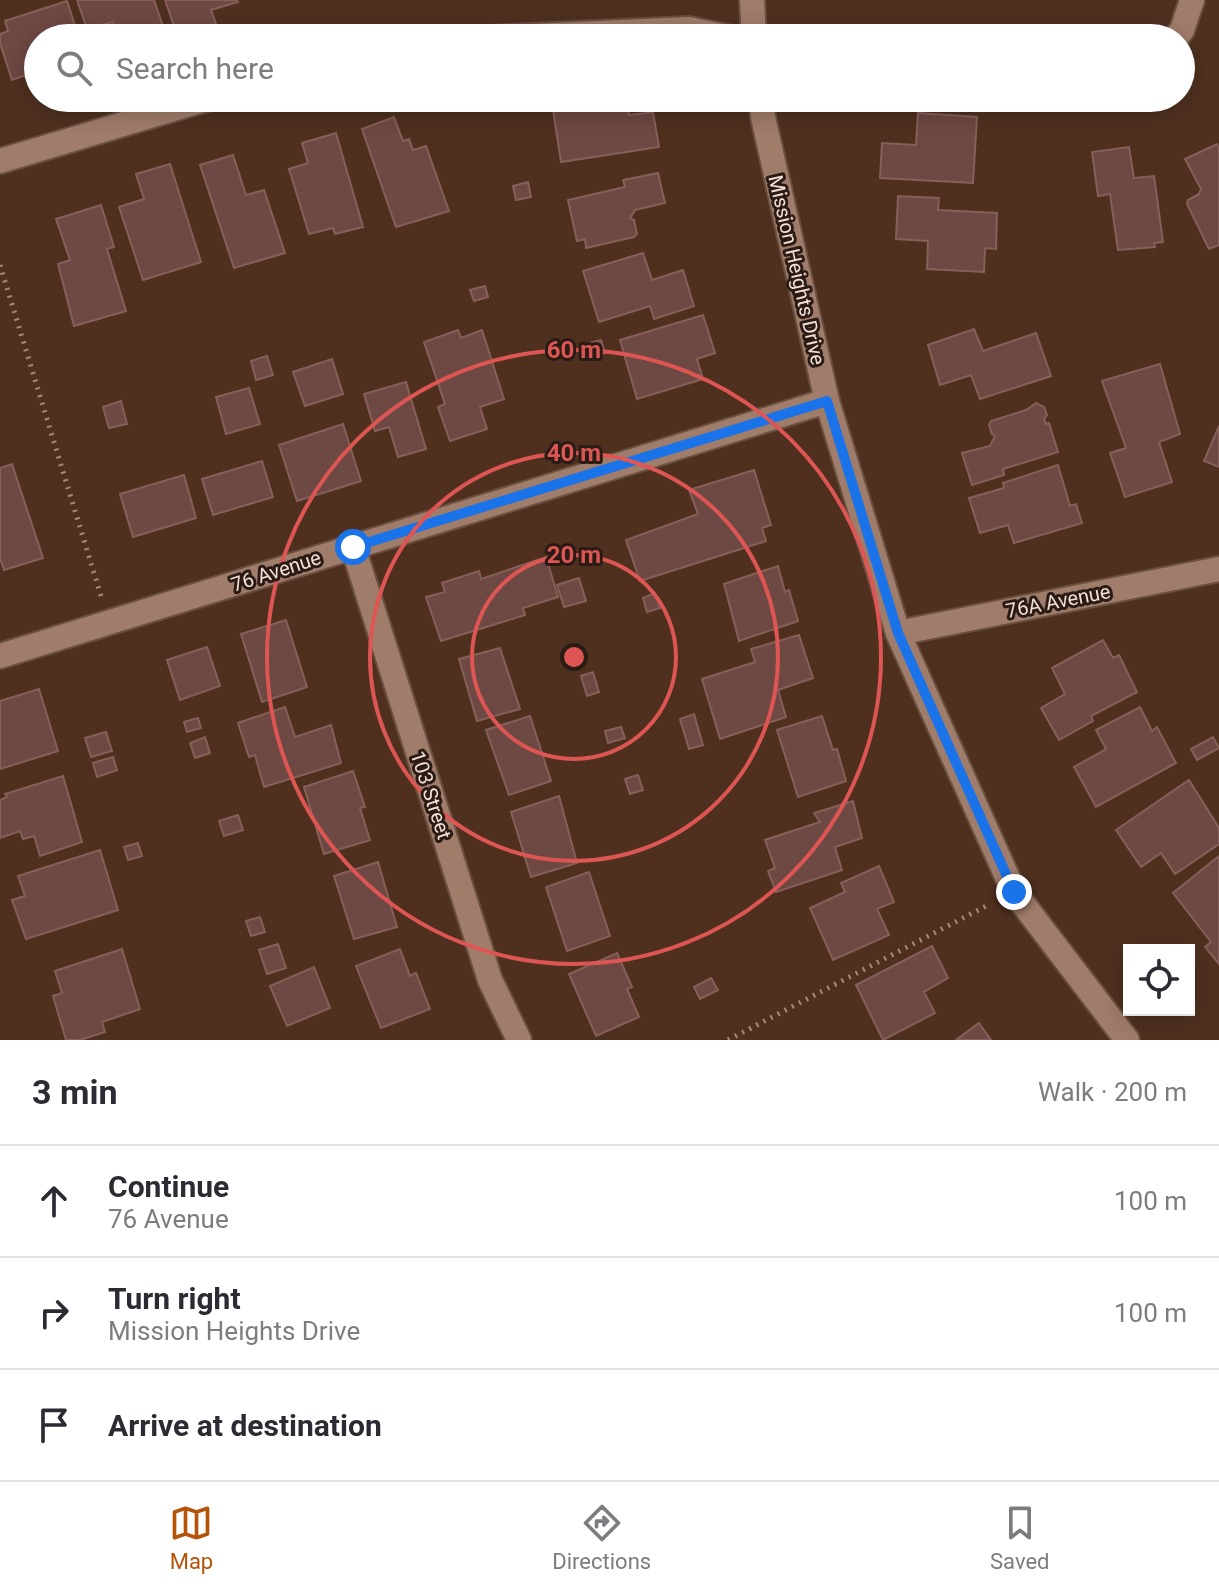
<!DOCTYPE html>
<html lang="en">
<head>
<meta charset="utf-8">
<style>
	:root { --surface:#fff; --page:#f7f7f7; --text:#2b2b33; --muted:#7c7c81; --line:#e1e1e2; --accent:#b45309 }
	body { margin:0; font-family:Roboto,sans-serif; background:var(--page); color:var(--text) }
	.controls { position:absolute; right:24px; bottom:24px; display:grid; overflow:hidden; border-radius:0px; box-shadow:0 4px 20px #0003 }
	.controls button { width:72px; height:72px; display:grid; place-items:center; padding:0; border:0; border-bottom:2px solid var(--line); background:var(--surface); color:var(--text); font:40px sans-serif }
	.stop { position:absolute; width:24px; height:24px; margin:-18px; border:6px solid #1a73e8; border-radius:50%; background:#fff }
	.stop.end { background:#1a73e8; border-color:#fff; box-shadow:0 2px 8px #0008 }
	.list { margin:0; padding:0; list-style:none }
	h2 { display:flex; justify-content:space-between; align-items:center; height:104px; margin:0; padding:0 32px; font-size:34px }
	h2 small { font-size:26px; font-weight:400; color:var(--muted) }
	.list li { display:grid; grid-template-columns:52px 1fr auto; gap:24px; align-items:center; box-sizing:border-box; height:112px; padding:0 32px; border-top:2px solid var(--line) }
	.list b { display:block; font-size:30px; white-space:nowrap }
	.list p { margin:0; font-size:26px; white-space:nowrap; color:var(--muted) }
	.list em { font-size:26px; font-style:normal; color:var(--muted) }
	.icon { flex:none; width:44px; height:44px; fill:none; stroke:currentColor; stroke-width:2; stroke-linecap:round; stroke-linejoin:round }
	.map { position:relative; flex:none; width:1219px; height:1040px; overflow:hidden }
	.search { position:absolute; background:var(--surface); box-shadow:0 4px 20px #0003; left:24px; right:24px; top:24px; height:88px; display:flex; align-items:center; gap:20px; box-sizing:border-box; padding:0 28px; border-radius:44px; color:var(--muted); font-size:30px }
	.sheet { height:440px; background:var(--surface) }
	nav { display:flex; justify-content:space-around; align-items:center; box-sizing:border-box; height:112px; border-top:2px solid var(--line); background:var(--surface); font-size:22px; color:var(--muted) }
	nav a { display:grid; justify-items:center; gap:4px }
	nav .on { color:var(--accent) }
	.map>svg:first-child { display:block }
</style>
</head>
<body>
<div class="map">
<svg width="1219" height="1040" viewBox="0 0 1219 1040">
	<rect width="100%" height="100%" fill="#4f301f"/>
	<path fill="#6e4842" stroke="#865f59" stroke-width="2" d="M 77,0 L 154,0 L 166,35 L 155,38 L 119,38 L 113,22 L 87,29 Z
		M 165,0 L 237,0 L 238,2 L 211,10 L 216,24 L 177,35 Z
		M 67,1 L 79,38 L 38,38 L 38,71 L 12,80 L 0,43 L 0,34 L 8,31 L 5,21 Z
		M 587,98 L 617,98 L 618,106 L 627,104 L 629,115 L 653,112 L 659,147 L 561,162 L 552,103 Z
		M 918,113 L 977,117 L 973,183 L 880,178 L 882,143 L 916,145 Z
		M 394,117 L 403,141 L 409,139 L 413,150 L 426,146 L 449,211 L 396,227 L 362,129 Z
		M 336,133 L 363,227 L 335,234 L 333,228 L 309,234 L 289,169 L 308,163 L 302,143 Z
		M 1217,144 L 1219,149 L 1219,245 L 1209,249 L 1187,204 L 1188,200 L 1199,194 L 1201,189 L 1185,159 Z
		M 1129,147 L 1134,178 L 1154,176 L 1163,242 L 1154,243 L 1155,247 L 1118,250 L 1110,194 L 1098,196 L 1092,152 Z
		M 233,155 L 246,195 L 264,190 L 285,253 L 234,268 L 200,165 Z
		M 170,164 L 201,262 L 143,280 L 119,207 L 144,199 L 136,174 Z
		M 658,173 L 665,203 L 635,210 L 630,218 L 634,220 L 637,234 L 634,237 L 586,248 L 585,239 L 577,241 L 568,200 L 625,187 L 623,180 Z
		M 528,182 L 531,197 L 516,200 L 513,186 Z
		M 898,196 L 939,198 L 938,210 L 997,213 L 996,249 L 985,248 L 984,272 L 927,269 L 928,241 L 896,239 Z
		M 101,205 L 114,247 L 107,249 L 126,311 L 74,326 L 58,264 L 70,260 L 56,219 Z
		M 643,253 L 652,280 L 683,270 L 694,306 L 654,319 L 650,306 L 599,322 L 583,271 Z
		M 485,286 L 488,297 L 474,301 L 470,290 Z
		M 703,315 L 715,353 L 697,359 L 703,379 L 637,399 L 620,340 Z
		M 974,329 L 983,351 L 1036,333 L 1051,376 L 980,399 L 971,375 L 940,385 L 928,345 Z
		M 458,330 L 461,338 L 482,330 L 504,399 L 480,407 L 487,429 L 450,441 L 438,407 L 445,404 L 424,342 Z
		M 601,340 L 605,353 L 587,358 L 583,345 Z
		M 267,356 L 273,375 L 256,380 L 251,361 Z
		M 332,359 L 343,394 L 305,406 L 293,372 Z
		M 1160,364 L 1180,434 L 1159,442 L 1172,482 L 1125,497 L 1110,453 L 1126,448 L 1102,381 Z
		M 406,382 L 426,449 L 398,457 L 389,427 L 375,431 L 364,394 Z
		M 249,388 L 260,424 L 226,434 L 216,397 Z
		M 121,401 L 127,424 L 109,428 L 103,407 Z
		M 1036,403 L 1044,407 L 1047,415 L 1044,419 L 1046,424 L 1049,423 L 1058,452 L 1003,469 L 1004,475 L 972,485 L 962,453 L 990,446 L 995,436 L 992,434 L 989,425 L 991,421 L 1026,410 Z
		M 343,424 L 361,481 L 297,501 L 279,445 Z
		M 1219,426 L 1219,467 L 1204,461 Z
		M 262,461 L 273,497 L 213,515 L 202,479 Z
		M 12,464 L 43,558 L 4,570 L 0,558 L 0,468 Z
		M 1058,465 L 1070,506 L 1076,504 L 1082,523 L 1014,543 L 1008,525 L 980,533 L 969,498 L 1004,488 L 1003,483 Z
		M 754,470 L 771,525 L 762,528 L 766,541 L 640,581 L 626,540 L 698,514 L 689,490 Z
		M 184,475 L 196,518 L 133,537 L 120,494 Z
		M 546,557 L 558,597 L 523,608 L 525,615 L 441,641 L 426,597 L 445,592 L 442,583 L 479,571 L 481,579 Z
		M 778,566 L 785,592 L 789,590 L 798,621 L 739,641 L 724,584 Z
		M 579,578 L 586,601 L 564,607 L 557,585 Z
		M 655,593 L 660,608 L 647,612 L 643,598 Z
		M 286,620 L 307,687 L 262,702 L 241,634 Z
		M 799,635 L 813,678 L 778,690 L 786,717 L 720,739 L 702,679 L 755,662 L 751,649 Z
		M 1103,640 L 1113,658 L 1119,655 L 1137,692 L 1091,716 L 1093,721 L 1059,740 L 1041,708 L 1065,694 L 1052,668 Z
		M 207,647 L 220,686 L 180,700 L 167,660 Z
		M 500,648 L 520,709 L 477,721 L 459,659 Z
		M 593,672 L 599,692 L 587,696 L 581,676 Z
		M 39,689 L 58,751 L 0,769 L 0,701 Z
		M 285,707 L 295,737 L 331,725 L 341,763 L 264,787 L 255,755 L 249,757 L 238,723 Z
		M 1140,707 L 1152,731 L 1157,727 L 1176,763 L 1096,807 L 1074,767 L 1106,749 L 1096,730 Z
		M 694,714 L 703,745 L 689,749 L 680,719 Z
		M 530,716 L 551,781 L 509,795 L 486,730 Z
		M 822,716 L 833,750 L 837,749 L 846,781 L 798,797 L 777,730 Z
		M 198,718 L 201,728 L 187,732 L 184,722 Z
		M 621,727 L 625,738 L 608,743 L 605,731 Z
		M 106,732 L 112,751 L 91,757 L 85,738 Z
		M 205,737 L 210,753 L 195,758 L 190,743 Z
		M 1213,737 L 1219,748 L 1197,760 L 1191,749 Z
		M 113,757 L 117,770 L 97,777 L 93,763 Z
		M 353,771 L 365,807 L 360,808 L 370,840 L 324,854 L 304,787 Z
		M 638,775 L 643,790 L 630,794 L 625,779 Z
		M 63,776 L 82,842 L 40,856 L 34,836 L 23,839 L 20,831 L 0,838 L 0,800 L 7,797 L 5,794 Z
		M 1189,780 L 1219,828 L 1219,844 L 1175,874 L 1161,853 L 1141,867 L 1116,830 Z
		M 559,796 L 577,863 L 531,877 L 511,812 Z
		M 853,801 L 862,838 L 835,847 L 842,870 L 776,892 L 768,871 L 775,868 L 765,840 L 820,822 L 814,813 Z
		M 238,815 L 243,830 L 224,836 L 219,821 Z
		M 138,843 L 142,856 L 128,860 L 124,847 Z
		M 100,850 L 118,910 L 26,939 L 12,900 L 25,896 L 18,876 Z
		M 1219,856 L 1219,964 L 1205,947 L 1211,942 L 1173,893 Z
		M 378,862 L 397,927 L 354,939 L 334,876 Z
		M 879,866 L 894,902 L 877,909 L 889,935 L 833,960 L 810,908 L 845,892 L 841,883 Z
		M 589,872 L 610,936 L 567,951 L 546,887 Z
		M 260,917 L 265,932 L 251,936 L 246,921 Z
		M 278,944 L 286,968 L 267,974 L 259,950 Z
		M 932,946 L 948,978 L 924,992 L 935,1013 L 883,1040 L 856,985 Z
		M 122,949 L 140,1009 L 102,1022 L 105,1032 L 80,1040 L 66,1040 L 53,996 L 62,993 L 55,971 Z
		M 400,949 L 410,976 L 416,973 L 430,1009 L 381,1028 L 356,966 Z
		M 617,953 L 632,987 L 627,989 L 639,1017 L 596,1036 L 569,974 Z
		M 314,967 L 330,1008 L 287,1026 L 270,986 Z
		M 711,978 L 718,990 L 700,999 L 694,987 Z
		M 979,1023 L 991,1040 L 956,1040 Z"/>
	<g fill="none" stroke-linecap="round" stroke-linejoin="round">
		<g stroke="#694f40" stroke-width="28">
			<path id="minor" d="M 488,38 L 689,29 L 731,38
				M 1176,38 L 1182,30 L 1192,0
				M 0,161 L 210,98
				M 353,547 L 490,980 L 519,1040
				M 898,633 L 1219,569
				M 0,656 L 827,401"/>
		</g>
		<g stroke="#694f40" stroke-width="28">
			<path id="tertiary" d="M 752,0 L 754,38
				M 761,98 L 763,117 L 827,401 L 898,633 L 1014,892 L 1127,1040"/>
		</g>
		<path stroke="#a48a7c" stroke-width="5" stroke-dasharray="2 6" stroke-linecap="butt" d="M 0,265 L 101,596
			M 728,1040 L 988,905"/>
		<use href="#minor" stroke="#a07c6a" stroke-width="24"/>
		<use href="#tertiary" stroke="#a07c6a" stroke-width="24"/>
	</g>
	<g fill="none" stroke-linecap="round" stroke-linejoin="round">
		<path stroke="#1a73e8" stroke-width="10" d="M 353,547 L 827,401 L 898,633 L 1014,892"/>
	</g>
	<g fill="none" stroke="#dd5653" stroke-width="4">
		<circle cx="574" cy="657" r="102"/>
		<circle cx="574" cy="657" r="204"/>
		<circle cx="574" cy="657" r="307"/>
	</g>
	<g text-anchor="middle" stroke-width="6" stroke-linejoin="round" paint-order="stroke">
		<g font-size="20" fill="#f3dfd4" stroke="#2a1c15">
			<text transform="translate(797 270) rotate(77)" y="7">Mission Heights Drive</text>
			<text transform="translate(276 571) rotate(-18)" y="7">76 Avenue</text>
			<text transform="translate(1058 601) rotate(-11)" y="7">76A Avenue</text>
			<text transform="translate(431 795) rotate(72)" y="7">103 Street</text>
		</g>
	</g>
	<circle cx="574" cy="657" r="12" fill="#dd5653" stroke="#2a1c15" stroke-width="4"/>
	<g font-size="24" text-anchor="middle" font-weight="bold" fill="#dd5653" stroke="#2a1c15" stroke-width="6" stroke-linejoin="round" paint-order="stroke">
		<text x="574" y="358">60 m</text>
		<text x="574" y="461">40 m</text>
		<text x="574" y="563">20 m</text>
	</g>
</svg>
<div class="controls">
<button><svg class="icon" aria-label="locate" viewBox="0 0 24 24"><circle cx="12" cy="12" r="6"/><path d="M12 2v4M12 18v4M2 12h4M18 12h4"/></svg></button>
</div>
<div class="stop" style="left:353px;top:547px"></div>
<div class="stop end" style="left:1014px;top:892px"></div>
<div class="search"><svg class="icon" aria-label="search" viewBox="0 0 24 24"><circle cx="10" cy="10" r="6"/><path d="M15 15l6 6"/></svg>Search here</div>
</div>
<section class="sheet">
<h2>3 min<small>Walk · 200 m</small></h2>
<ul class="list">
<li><svg class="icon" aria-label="ahead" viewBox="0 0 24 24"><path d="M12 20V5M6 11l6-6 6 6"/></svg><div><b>Continue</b><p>76 Avenue</p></div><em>100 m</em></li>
<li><svg class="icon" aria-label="right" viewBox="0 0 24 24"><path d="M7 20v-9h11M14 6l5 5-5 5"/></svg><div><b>Turn right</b><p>Mission Heights Drive</p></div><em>100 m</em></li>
<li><svg class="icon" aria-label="arrive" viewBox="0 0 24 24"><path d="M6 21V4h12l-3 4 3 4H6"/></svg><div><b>Arrive at destination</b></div></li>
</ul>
</section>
<nav>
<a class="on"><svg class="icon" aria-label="map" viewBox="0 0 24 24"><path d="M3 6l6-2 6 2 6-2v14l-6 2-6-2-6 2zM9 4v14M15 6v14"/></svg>Map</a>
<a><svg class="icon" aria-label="directions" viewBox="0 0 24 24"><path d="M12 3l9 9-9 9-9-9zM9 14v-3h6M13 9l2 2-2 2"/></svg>Directions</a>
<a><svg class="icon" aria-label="saved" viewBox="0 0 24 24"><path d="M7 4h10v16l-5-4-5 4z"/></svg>Saved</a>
</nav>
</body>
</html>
